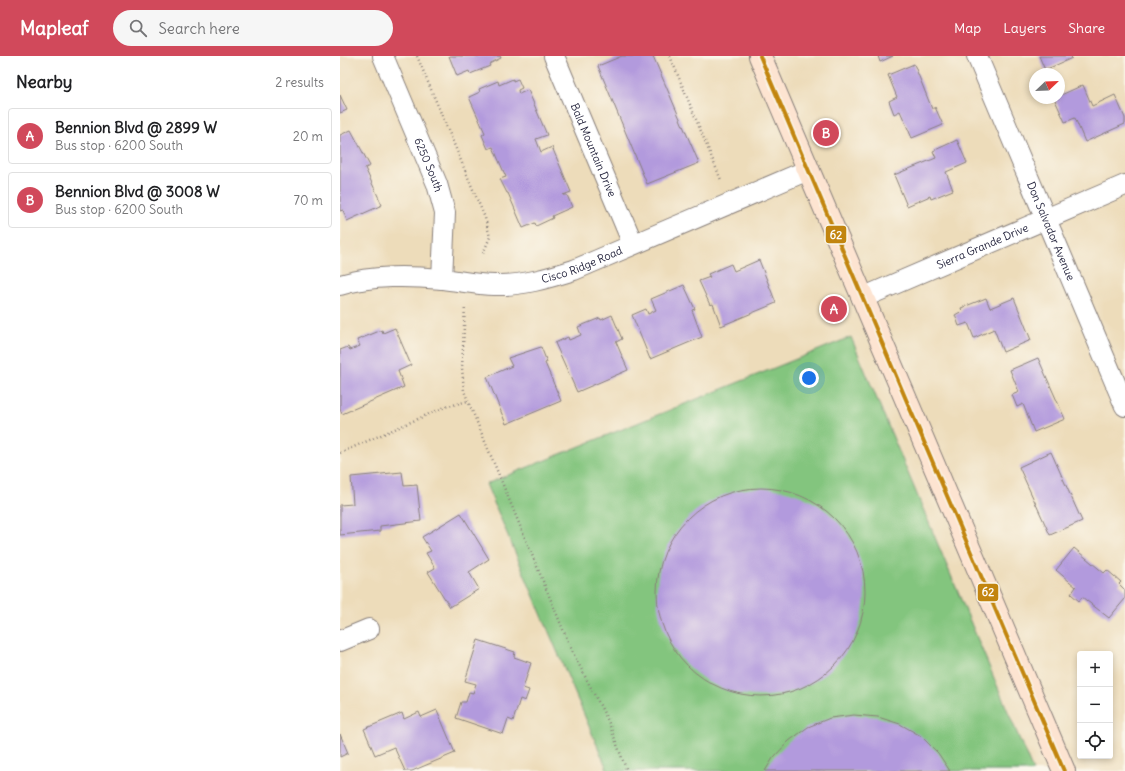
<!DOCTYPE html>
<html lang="en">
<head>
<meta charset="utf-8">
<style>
	:root { --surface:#fff; --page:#f6f6f6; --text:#202124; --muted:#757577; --line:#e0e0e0; --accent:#d1495b }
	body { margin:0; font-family:Delius,sans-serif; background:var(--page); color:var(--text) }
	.controls { position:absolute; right:12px; bottom:12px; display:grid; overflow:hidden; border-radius:4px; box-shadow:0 2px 6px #0003 }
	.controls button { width:36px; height:36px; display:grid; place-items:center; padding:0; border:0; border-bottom:1px solid var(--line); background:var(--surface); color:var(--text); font:20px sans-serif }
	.compass { position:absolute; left:689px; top:12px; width:36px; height:36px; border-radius:50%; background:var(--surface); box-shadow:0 2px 6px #0003; rotate:67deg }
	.you { position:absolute; left:469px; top:322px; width:14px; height:14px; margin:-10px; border:3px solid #fff; border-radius:50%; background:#1a73e8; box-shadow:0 0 0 6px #1a73e833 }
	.badge { display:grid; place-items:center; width:26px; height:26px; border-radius:50%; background:var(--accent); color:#fff; font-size:13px; font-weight:700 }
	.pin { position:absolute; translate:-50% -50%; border:2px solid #fff; box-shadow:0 1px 4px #0006 }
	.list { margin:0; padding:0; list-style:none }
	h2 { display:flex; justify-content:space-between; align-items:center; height:52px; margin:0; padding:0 16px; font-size:17px }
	h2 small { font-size:13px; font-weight:400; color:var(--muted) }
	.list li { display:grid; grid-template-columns:26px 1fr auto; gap:12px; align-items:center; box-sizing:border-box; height:56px; margin:0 8px 8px; padding:0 8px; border:1px solid var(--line); border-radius:4px }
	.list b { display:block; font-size:15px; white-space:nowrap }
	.list p { margin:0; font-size:13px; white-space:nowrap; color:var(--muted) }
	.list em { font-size:13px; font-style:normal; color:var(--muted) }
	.icon { flex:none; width:22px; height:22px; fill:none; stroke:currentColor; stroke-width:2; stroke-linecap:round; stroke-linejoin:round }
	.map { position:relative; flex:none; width:785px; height:715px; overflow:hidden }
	header { display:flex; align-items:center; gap:24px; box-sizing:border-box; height:56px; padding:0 20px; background:var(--accent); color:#fff }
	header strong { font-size:19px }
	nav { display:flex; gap:22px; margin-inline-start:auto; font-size:14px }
	.search { width:280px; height:36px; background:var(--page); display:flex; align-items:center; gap:10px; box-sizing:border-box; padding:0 14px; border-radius:22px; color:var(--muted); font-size:15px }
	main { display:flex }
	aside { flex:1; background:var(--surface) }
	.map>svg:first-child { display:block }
</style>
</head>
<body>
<header>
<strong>Mapleaf</strong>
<div class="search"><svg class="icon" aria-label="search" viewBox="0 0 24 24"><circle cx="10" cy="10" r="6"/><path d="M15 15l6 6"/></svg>Search here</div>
<nav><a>Map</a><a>Layers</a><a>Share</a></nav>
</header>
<main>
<aside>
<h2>Nearby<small>2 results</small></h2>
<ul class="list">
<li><span class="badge">A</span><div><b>Bennion Blvd @ 2899 W</b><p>Bus stop · 6200 South</p></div><em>20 m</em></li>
<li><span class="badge">B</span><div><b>Bennion Blvd @ 3008 W</b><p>Bus stop · 6200 South</p></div><em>70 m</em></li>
</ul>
</aside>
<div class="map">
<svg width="785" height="715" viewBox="0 0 785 715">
	<rect width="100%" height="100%" fill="#fbf7ec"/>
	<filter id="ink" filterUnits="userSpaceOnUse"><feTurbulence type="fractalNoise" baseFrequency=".025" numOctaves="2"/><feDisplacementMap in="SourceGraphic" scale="8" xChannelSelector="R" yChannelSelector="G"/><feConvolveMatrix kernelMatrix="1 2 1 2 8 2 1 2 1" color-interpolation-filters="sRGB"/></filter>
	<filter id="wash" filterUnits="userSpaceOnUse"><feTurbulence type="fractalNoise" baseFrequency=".012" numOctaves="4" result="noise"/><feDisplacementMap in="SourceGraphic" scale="16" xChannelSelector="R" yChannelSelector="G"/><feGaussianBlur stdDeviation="0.9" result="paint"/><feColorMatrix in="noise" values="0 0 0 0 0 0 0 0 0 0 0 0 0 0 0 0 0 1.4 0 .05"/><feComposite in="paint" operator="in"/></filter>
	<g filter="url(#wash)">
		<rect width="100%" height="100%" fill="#eddcba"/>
		<path fill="#83c57e" stroke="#52745c" d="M 511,281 L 693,715 L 268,715 L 146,428 Z"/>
		<g id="blocks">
			<path fill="#b29add" d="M 109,0 L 160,0 L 161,2 L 149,8 L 150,10 L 130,18 L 129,15 L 117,20 Z
				M 282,0 L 313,0 L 359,107 L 307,128 L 258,10 Z
				M 538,0 L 553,0 L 540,6 Z
				M 699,0 L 730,0 L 732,2 L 705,14 Z
				M 574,8 L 592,53 L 595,51 L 603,69 L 572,82 L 560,55 L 554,58 L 549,45 L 557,41 L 548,19 Z
				M 173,23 L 173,25 L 178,23 L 182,32 L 178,34 L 179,38 L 188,34 L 207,79 L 196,83 L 201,96 L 212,91 L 231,136 L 223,139 L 227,139 L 232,151 L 212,160 L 213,162 L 196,170 L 195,167 L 183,172 L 168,137 L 167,137 L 160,123 L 166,121 L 153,91 L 148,93 L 142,79 L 145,77 L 129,41 L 140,36 L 139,33 L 158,25 L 159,29 Z
				M 743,29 L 752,50 L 775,39 L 785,62 L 785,68 L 745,86 L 735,62 L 725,66 L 714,42 L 719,42 L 719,40 Z
				M 0,39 L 7,54 L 0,57 Z
				M 11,74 L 30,110 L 25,112 L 42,149 L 7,165 L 3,154 L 0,155 L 0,79 Z
				M 617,84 L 627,107 L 606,116 L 613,134 L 591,143 L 590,140 L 567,150 L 554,119 L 596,102 L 593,95 Z
				M 419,204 L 436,247 L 381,270 L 373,248 L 370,249 L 359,225 L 370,221 L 368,218 L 391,208 L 394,215 Z
				M 344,229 L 355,253 L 352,254 L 362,281 L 310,303 L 292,259 L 306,253 L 308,258 L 316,254 L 311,243 Z
				M 646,242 L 650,252 L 674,242 L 691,284 L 663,296 L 654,273 L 634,282 L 628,267 L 619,270 L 615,259 L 622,255 L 621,252 Z
				M 272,259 L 282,283 L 276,286 L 288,314 L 237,336 L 215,287 L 228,281 L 229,284 L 241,279 L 238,271 L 260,262 L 261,264 Z
				M 55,272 L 71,309 L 58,315 L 64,331 L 2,358 L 0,353 L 0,294 L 8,291 L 10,294 L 20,290 L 17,284 L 42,274 L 43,277 Z
				M 201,291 L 207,306 L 205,307 L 221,345 L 166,368 L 147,321 L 172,310 L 168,302 Z
				M 698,302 L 725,363 L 694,376 L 683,348 L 677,351 L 672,339 L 679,336 L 670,314 Z
				M 711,396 L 742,465 L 710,479 L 679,411 Z
				M 62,416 L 64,430 L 77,429 L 81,465 L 40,470 L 40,475 L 0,479 L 0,449 L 13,448 L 11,421 Z
				M317 536a104 104 0 1 1 208 0a104 104 0 1 1-208 0Z
				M 121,457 L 149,503 L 129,516 L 139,533 L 110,551 L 88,516 L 95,512 L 86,497 L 91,495 L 82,481 Z
				M 734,492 L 764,517 L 767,514 L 781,526 L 779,528 L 785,534 L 785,543 L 769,562 L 742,541 L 739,545 L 731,538 L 736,531 L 716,514 Z
				M 138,584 L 175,596 L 174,601 L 191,607 L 183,632 L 189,634 L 185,645 L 180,643 L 173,665 L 168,663 L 163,678 L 116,662 L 121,646 L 126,646 L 129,636 L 133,637 L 136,628 L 125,625 Z
				M 97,654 L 115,697 L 72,715 L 65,715 L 54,691 L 35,699 L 24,673 L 62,657 L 64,663 L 79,656 L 81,661 Z
				M 514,659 L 538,661 L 560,668 L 581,680 L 598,697 L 610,715 L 425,715 L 433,702 L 449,685 L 468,671 L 490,662 Z
				M 0,678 L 8,697 L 0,701 Z"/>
		</g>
	</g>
	<g filter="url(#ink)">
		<use href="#blocks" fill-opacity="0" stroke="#887f7a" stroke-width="1"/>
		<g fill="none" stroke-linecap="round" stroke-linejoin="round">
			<g stroke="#887f7a" stroke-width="22">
				<g id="minor">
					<path id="s1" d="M 43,0 L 97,128 L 105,157 L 102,223"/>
					<path id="s2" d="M 214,0 L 293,188"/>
					<path id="s3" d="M 637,0 L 785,350"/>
					<path id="s4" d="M 0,229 C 34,219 68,220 103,223 C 120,225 137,229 154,229 C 182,230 208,222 234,214 L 468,114"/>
					<path id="s5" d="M 522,242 L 785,129"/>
					<path d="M 0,585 L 29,573"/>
				</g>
			</g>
			<g stroke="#887f7a" stroke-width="24">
				<path id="secondary" d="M 420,0 L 724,715"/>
			</g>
			<path stroke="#887f7a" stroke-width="2.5" stroke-dasharray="1 3" stroke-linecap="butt" d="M 77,0 L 145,162 L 150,181 L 142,200
				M 330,0 L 381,124
				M 125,249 L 122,312 L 124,335 L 232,595 L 268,665 L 287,715
				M 0,397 L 105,351 L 128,345"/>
			<use href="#minor" stroke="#fff" stroke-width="20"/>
			<use href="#secondary" stroke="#fde4d1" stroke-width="22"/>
			<g stroke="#fbf7ec" stroke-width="7">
				<path id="bus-1" d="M 420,0 L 724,715"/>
			</g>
			<use href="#bus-1" stroke="#c2850f" stroke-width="4"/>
		</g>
	</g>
	<g text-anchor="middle" stroke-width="3" stroke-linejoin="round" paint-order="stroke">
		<g font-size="11" fill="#22223b" stroke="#fbf7ec">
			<text dy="4" stroke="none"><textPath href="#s2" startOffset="102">Bald Mountain Drive</textPath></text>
			<text dy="4" stroke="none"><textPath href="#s1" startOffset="118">6250 South</textPath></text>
			<text dy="4" stroke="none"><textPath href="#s3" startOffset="190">Don Salvador Avenue</textPath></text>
			<text dy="4" stroke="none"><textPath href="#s5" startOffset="131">Sierra Grande Drive</textPath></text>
			<text dy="4" stroke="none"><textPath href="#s4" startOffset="246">Cisco Ridge Road</textPath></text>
		</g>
	</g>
	<g stroke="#fbf7ec" stroke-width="1.5">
		<rect x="485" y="169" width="22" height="19" rx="4" fill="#c2850f"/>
		<rect x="637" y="527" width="22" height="19" rx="4" fill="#c2850f"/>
	</g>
	<g font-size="11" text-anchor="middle" font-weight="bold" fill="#fff">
		<text x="496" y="183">62</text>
		<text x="648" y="540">62</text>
	</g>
</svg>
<div class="controls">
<button>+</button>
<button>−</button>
<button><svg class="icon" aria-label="locate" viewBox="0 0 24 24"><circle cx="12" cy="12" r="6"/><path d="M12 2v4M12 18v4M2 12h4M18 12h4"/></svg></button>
</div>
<svg class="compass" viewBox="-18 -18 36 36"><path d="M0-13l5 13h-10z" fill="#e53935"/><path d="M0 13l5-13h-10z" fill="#757577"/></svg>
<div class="you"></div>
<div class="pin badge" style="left:494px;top:253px">A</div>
<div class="pin badge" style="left:486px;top:77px">B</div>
</div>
</main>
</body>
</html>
